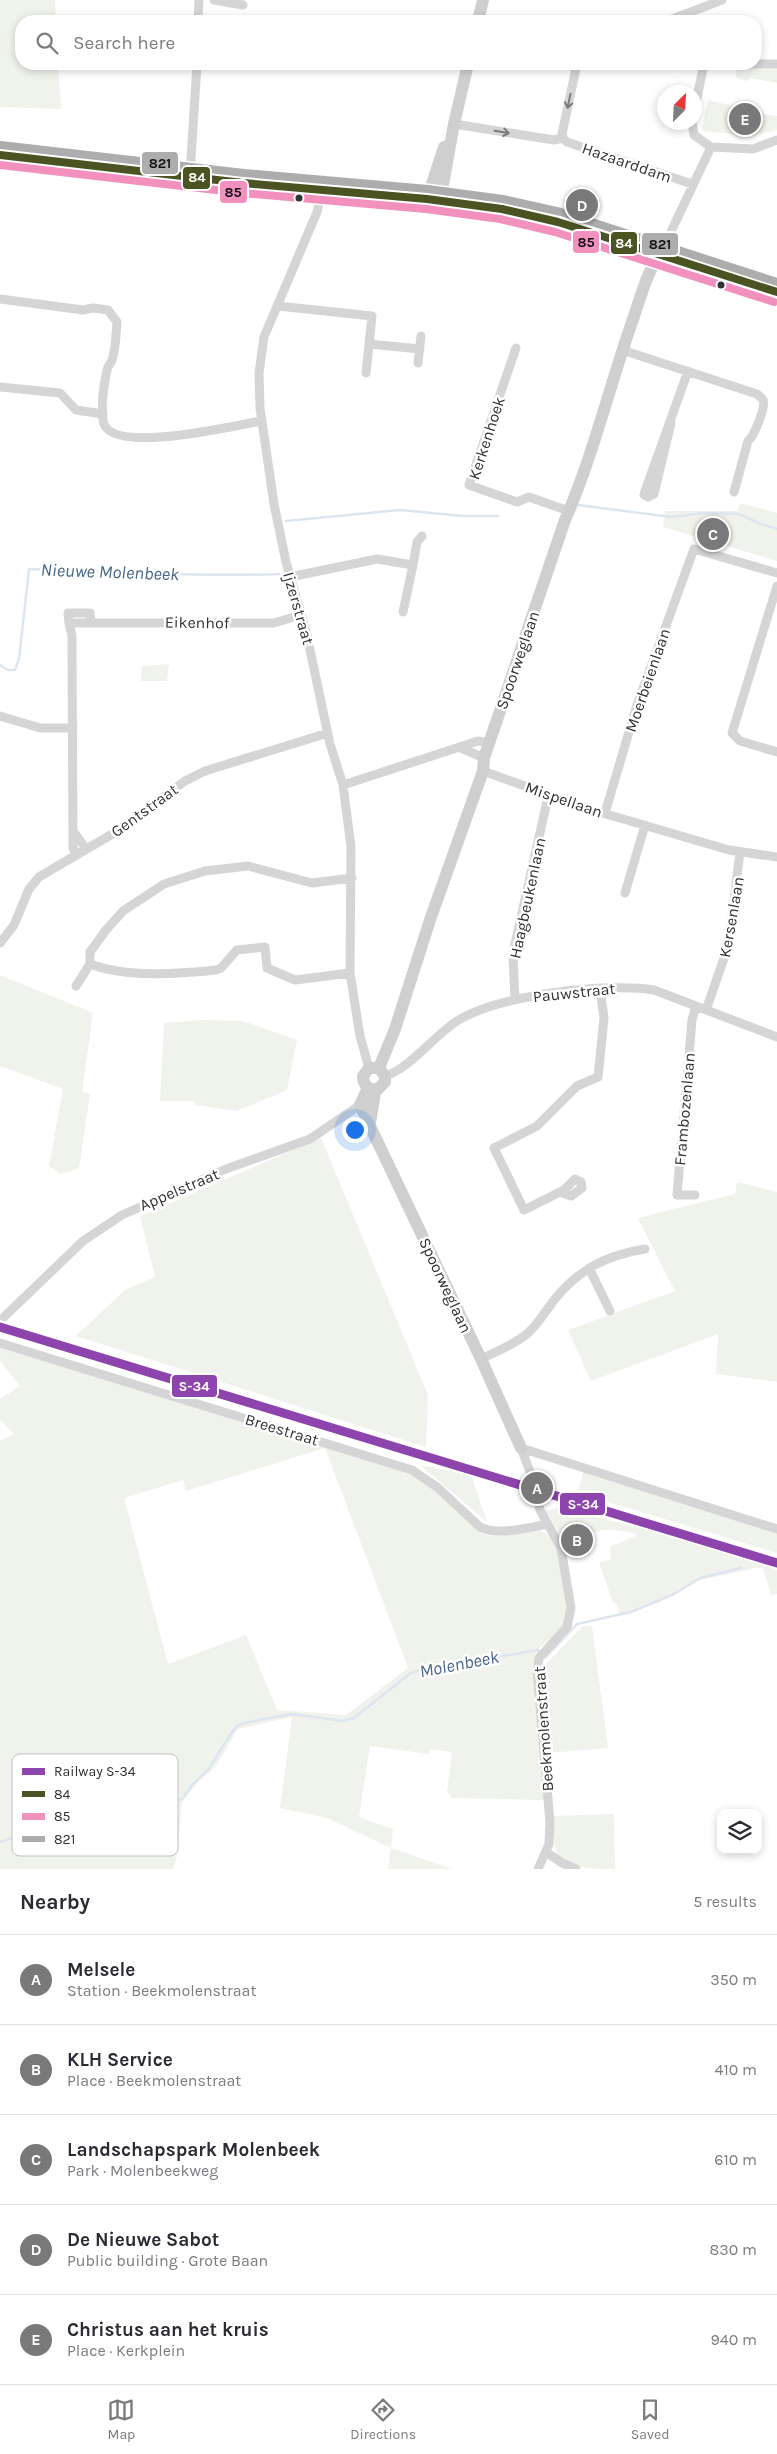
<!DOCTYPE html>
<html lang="en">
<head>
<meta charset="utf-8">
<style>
	:root { --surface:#fff; --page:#f2f2f3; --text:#2b2b33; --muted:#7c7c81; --line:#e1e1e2; --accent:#797979 }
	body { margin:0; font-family:Karla,sans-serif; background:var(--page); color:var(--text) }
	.controls { position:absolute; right:15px; bottom:15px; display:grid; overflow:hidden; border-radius:10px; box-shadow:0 2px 8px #0003 }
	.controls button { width:45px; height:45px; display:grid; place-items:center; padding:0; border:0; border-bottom:1px solid var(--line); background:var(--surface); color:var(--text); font:25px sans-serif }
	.compass { position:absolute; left:657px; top:85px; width:45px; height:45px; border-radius:50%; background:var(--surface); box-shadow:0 2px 8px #0003; rotate:24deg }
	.you { position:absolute; left:354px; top:1129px; width:18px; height:18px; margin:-12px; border:4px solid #fff; border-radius:50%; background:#1a73e8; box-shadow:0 0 0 8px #1a73e833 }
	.badge { display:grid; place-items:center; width:32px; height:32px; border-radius:50%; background:var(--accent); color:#fff; font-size:16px; font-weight:700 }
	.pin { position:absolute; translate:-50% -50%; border:2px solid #fff; box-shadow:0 1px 5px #0006 }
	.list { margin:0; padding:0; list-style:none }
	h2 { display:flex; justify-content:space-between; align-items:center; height:65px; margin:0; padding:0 20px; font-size:21px }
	h2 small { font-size:16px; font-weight:400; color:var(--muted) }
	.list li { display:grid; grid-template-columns:32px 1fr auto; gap:15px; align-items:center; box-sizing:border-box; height:90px; padding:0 20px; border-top:1px solid var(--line) }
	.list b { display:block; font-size:19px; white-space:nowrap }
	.list p { margin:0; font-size:16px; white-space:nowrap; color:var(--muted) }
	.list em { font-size:16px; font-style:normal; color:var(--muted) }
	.icon { flex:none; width:28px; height:28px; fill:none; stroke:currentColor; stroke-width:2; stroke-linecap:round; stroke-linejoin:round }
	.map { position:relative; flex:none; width:777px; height:1869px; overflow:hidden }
	.search { position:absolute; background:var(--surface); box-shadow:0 2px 8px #0003; left:15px; right:15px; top:15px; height:55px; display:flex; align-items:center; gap:12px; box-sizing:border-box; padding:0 18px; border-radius:20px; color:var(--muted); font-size:19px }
	.sheet { height:515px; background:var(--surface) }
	nav { display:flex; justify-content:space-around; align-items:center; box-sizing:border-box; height:70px; border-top:1px solid var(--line); background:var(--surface); font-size:14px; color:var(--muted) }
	nav a { display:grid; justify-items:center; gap:2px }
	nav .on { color:var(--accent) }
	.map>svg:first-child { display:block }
</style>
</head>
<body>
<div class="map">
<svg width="777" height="1869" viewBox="0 0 777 1869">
	<rect width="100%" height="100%" fill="#fff"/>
	<path fill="#eff3ec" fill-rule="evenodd" d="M 0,0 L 55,0 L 56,21 L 21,21 L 21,64 L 58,64 L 61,109 L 0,107 Z
		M 737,68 L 777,69 L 777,83 L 750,78 L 747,81 L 736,78 Z
		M 708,100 L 741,108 L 743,114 L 753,116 L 757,113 L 777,116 L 777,130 L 750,136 L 703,131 L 702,128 Z
		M 740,503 L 777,513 L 777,561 L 663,527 L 665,511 L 737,511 Z
		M 169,664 L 167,681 L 141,681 L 142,666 Z
		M 0,975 L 93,1013 L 82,1092 L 90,1094 L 79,1168 L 61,1174 L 49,1166 L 63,1089 L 0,1066 Z
		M 201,1020 L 243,1021 L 297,1040 L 287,1090 L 237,1111 L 195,1105 L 195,1101 L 160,1101 L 164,1023 Z
		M 321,1138 L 428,1395 L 426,1447 L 76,1336 L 125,1290 L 155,1277 L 140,1216 Z
		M 737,1182 L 777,1192 L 777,1382 L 716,1374 L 718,1334 L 591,1381 L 568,1330 L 675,1291 L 638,1218 L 735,1194 Z
		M 0,1348 L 325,1445 L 418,1476 L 483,1534 C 503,1540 523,1527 539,1530 C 562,1535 573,1606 563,1624 C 552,1644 535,1641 532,1669 L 544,1800 L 451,1798 L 451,1794 L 447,1793 L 452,1752 L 430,1749 L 429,1754 L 370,1746 L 359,1817 L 393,1829 L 391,1848 L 452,1869 L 388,1869 L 391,1848 L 327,1818 L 280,1808 L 292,1717 L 238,1729 L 216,1766 L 196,1784 L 182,1802 L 177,1856 L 173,1869 L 0,1869 L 0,1441 L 14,1434 L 0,1419 L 0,1399 L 20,1386 L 0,1361 ZM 325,1448 L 408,1668 L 346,1715 L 277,1710 L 246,1635 L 168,1664 L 124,1498 L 183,1480 L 186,1491 Z
		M 420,1465 L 471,1475 L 487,1522 Z
		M 583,1471 L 777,1533 L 777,1553 L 578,1493 Z
		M 557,1508 L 662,1533 L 777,1570 L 777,1594 L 771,1595 L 763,1568 L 756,1568 L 700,1580 L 661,1601 L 620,1616 L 616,1602 L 613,1603 L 599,1563 L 611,1559 L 610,1547 L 638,1535 C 607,1524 593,1532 564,1541 L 546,1511 Z
		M 583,1626 L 592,1626 L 608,1748 L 548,1753 L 545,1665 Z
		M 614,1814 L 615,1869 C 599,1869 561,1869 556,1851 C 553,1841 554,1827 554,1816 Z"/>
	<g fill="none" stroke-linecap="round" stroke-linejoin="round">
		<path stroke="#dde6f0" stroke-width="2.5" d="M 578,505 L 671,517 L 705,513 L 739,514 L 761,524 L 777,529
			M 286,521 L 400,510 L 463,516 L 498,516
			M 0,665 L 8,670 L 15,670 L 19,659 L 29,569 C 113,571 196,577 279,574
			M 0,1842 L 55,1822 L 109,1822 L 168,1805 L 183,1798 L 193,1784 L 208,1770 L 232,1732 L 237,1726 L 244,1723 L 291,1714 L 343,1721 L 354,1718 L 412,1672 L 538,1650 L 546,1657 L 577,1624 L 631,1612 L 674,1594 L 700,1578 L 741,1568"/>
		<path stroke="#d5d5d5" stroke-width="9" d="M 214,0 L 243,5
			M 198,21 L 199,0
			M 667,21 L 722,0
			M 694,112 L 704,64 L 777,64
			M 692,122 L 694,135 L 711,147 L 753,149 L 777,140
			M 454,124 L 554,140 L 563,138 L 567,142 L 692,184
			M 563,138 L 562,134 L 577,64
			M 190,175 L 197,64
			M 322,190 L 317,212 L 264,337 L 259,373 L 260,408 L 274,504 L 286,562 L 306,631 L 330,744 L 343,785 L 351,847 L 350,973 L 360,1036 L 369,1068
			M 660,255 L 711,147
			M 0,299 L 83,310 L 93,308 L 108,310 L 117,322 C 116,334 116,348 112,360 C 111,363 108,366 107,370 C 104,384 101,405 103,420 C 106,457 237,425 261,421
			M 278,306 L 372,316 L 366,373
			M 369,344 L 420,349
			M 516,348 L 469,485 L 517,502 L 529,497 L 569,511
			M 622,350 L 757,394 C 759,396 762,398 763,400 C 766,408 754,436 748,441 L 734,492
			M 418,363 L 421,336
			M 0,387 L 60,393 L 76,410 L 103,414
			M 671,423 L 654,494 L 648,497 L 644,495 L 645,491 L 688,371
			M 413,565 L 417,542 L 422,536
			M 290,577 L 377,559 L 413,565 L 403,612
			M 777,586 L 732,733 L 740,741 L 777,752
			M 69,623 L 68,613 L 90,613 L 91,622
			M 0,716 L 40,728 L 73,728
			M 461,748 L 484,758
			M 483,771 L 536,790 L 548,797 L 729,850 L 777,857
			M 343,785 L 478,741 L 489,743
			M 605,813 L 637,705 L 694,549 L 777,573
			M 74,832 L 86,849
			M 76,854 L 73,848 L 72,636 L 69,623 L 274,623 L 301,615
			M 625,893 L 645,825
			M 0,943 L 14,925 L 29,889 L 39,877 L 119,830 L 185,781 L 205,771 L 328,733
			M 90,964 C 128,978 176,974 216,970 L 221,968 L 237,950 L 265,947 L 267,968 L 295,980 L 350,973
			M 76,986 L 90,964 L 90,952 L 106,930 L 123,911 L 164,884 L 205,871 L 248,866 L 312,883 L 352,878
			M 515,1000 L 513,956 L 515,944 L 548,797
			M 706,1010 L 728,947 L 740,852
			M 385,1076 C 408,1070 436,1034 457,1021 C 499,995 606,982 654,990 L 777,1037
			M 560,1192 L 571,1196 L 582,1188 L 581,1182 L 575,1179 L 564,1190 L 524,1210 L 494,1148 L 537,1126 L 577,1086 L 598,1077 L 604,1018 L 600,989
			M 695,1195 L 677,1195 L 692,1020 L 696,1006
			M 589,1268 L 610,1311
			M 4,1317 L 83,1241 L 122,1215 L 226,1169 L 310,1139 L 360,1105
			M 0,1343 L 412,1470 L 437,1487 L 480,1527 C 498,1536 527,1528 547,1524
			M 481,1359 C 497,1351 514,1345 528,1333 C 538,1324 546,1311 554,1300 C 579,1269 607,1255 645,1249
			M 521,1448 L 532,1477 L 540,1510 L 561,1548 L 571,1608 L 567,1627 L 539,1658 L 537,1672 L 550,1822 L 549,1844 L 538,1869
			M 521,1448 L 777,1529
			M 546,1852 L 562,1863 L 576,1869"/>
		<path stroke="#cfcfcf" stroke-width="12" d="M 478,21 L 483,0
			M 427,199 L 444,147
			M 440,201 L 454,124 L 468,64
			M 379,1068 L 395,1029 L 431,917 L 483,771 L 484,758 L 565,520 C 593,456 609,388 632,322 C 640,300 646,273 660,255
			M 368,1088 L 360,1105 L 481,1359 L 521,1448
			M 370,1123 L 375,1092 L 385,1082 L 385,1076 L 379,1068 L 369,1068 L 363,1076 C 363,1085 368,1090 377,1089"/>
		<path stroke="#c9c9c9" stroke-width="14" d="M 0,155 L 243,183 L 427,199 L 502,209 L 558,222 L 777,292"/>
		<g stroke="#fff" stroke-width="11">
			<path id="bus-1" d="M 0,155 L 243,183 L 427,199 L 502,209 L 558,222 L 777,292"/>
		</g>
		<g stroke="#fff" stroke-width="11">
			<path id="bus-2" d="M 0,165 L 242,193 L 426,209 L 500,219 L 555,232 L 774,302"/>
		</g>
		<g stroke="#fff" stroke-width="11">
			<path id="bus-3" d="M 1,145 L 244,173 L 428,189 L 503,199 L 561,212 L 777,282"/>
		</g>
		<use href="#bus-1" stroke="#4a5321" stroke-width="8"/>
		<use href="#bus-2" stroke="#f290be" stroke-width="8"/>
		<use href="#bus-3" stroke="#adadad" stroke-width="8"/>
		<g stroke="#fff" stroke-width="12">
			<path id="rail-1" d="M 0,1327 L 777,1563"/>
		</g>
		<use href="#rail-1" stroke="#8e44ad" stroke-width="9"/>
	</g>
	<defs><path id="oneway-shaft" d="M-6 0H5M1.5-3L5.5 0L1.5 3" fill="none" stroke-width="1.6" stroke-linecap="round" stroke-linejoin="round" transform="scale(1.25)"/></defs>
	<g stroke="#7b7b7b">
		<use href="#oneway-shaft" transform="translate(569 101) rotate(102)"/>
		<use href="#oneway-shaft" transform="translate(502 132) rotate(9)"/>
	</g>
	<g fill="#313131" stroke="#fff" stroke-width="2">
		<circle cx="299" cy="198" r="4.5"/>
		<circle cx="721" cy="285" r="4.5"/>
	</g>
	<g text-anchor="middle" stroke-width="5" stroke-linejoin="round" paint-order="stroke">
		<g font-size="16" fill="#313131" stroke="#fff">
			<text transform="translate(627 162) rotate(19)" y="6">Hazaarddam</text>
			<text transform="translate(486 438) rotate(-72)" y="6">Kerkenhoek</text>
			<text transform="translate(299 608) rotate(74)" y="6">Ijzerstraat</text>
			<text transform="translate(197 622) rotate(1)" y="6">Eikenhof</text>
			<text transform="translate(517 660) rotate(-71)" y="6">Spoorweglaan</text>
			<text transform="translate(647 680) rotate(-71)" y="6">Moerbeienlaan</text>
			<text transform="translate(564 799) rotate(19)" y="6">Mispellaan</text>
			<text transform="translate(144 810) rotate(-36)" y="6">Gentstraat</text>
			<text transform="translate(527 898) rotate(-78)" y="6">Haagbeukenlaan</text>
			<text transform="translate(731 917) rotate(-80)" y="6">Kersenlaan</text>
			<text transform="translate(574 992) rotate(-6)" y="6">Pauwstraat</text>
			<text transform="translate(684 1109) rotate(-85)" y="6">Frambozenlaan</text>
			<text transform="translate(179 1189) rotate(-23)" y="6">Appelstraat</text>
			<text transform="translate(446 1285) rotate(65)" y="6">Spoorweglaan</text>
			<text transform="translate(282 1429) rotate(17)" y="6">Breestraat</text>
			<text transform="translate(543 1729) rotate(-94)" y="6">Beekmolenstraat</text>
		</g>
		<g font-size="18" font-style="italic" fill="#47678a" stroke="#fff">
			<text transform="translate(110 572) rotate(2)" y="6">Nieuwe Molenbeek</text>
			<text transform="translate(459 1664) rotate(-11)" y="6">Molenbeek</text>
		</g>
	</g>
	<rect x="12" y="1754" width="166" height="102" rx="8" fill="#fff" stroke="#c1c1c1" stroke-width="1"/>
	<rect x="22" y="1768" width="23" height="7" fill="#8e44ad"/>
	<rect x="22" y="1791" width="23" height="6" fill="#4a5321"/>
	<rect x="22" y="1813" width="23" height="7" fill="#f290be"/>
	<rect x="22" y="1836" width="23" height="6" fill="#adadad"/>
	<g font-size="14" fill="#313131">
		<text x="54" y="1776">Railway S-34</text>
		<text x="54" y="1799">84</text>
		<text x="54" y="1821">85</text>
		<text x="54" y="1844">821</text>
	</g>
	<g stroke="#fff" stroke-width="2">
		<rect x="141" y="151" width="38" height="24" rx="5" fill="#adadad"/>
		<rect x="182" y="166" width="29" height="24" rx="5" fill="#4a5321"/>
		<rect x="219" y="180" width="29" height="24" rx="5" fill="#f290be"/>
		<rect x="572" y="230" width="28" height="24" rx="5" fill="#f290be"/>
		<rect x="610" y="231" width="28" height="24" rx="5" fill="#4a5321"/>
		<rect x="641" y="232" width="38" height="24" rx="5" fill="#adadad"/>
		<rect x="171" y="1374" width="47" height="24" rx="5" fill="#8e44ad"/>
		<rect x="559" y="1492" width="47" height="24" rx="5" fill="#8e44ad"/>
	</g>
	<g font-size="14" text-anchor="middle" font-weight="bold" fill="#fff">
		<text x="197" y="182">84</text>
		<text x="624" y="248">84</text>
		<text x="194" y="1391">S-34</text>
		<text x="583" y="1509">S-34</text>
	</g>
	<g font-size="14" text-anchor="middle" font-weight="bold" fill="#111">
		<text x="160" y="168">821</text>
		<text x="233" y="197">85</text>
		<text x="586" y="247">85</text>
		<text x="660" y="249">821</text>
	</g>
</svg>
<div class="controls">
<button><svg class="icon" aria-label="layers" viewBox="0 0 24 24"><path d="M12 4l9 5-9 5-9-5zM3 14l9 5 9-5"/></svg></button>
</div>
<svg class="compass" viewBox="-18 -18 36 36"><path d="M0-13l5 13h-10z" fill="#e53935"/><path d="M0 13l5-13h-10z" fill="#7c7c81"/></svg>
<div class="you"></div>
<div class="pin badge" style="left:537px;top:1488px">A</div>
<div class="pin badge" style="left:577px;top:1540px">B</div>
<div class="pin badge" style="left:713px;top:534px">C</div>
<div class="pin badge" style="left:582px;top:205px">D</div>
<div class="pin badge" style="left:745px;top:119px">E</div>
<div class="search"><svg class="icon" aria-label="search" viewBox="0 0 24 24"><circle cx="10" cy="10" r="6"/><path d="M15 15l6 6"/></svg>Search here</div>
</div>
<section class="sheet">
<h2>Nearby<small>5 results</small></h2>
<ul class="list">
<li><span class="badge">A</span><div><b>Melsele</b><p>Station · Beekmolenstraat</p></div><em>350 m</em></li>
<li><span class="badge">B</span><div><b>KLH Service</b><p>Place · Beekmolenstraat</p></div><em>410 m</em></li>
<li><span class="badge">C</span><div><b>Landschapspark Molenbeek</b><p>Park · Molenbeekweg</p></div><em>610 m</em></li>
<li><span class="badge">D</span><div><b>De Nieuwe Sabot</b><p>Public building · Grote Baan</p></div><em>830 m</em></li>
<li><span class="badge">E</span><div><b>Christus aan het kruis</b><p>Place · Kerkplein</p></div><em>940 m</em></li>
</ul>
</section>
<nav>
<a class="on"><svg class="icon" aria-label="map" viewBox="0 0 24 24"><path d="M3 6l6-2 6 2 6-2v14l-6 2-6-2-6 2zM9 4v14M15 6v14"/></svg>Map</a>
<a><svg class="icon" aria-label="directions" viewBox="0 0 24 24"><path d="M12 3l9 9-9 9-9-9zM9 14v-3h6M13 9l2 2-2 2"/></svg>Directions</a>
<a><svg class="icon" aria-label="saved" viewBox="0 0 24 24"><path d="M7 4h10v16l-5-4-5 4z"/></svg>Saved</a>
</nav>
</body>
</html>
